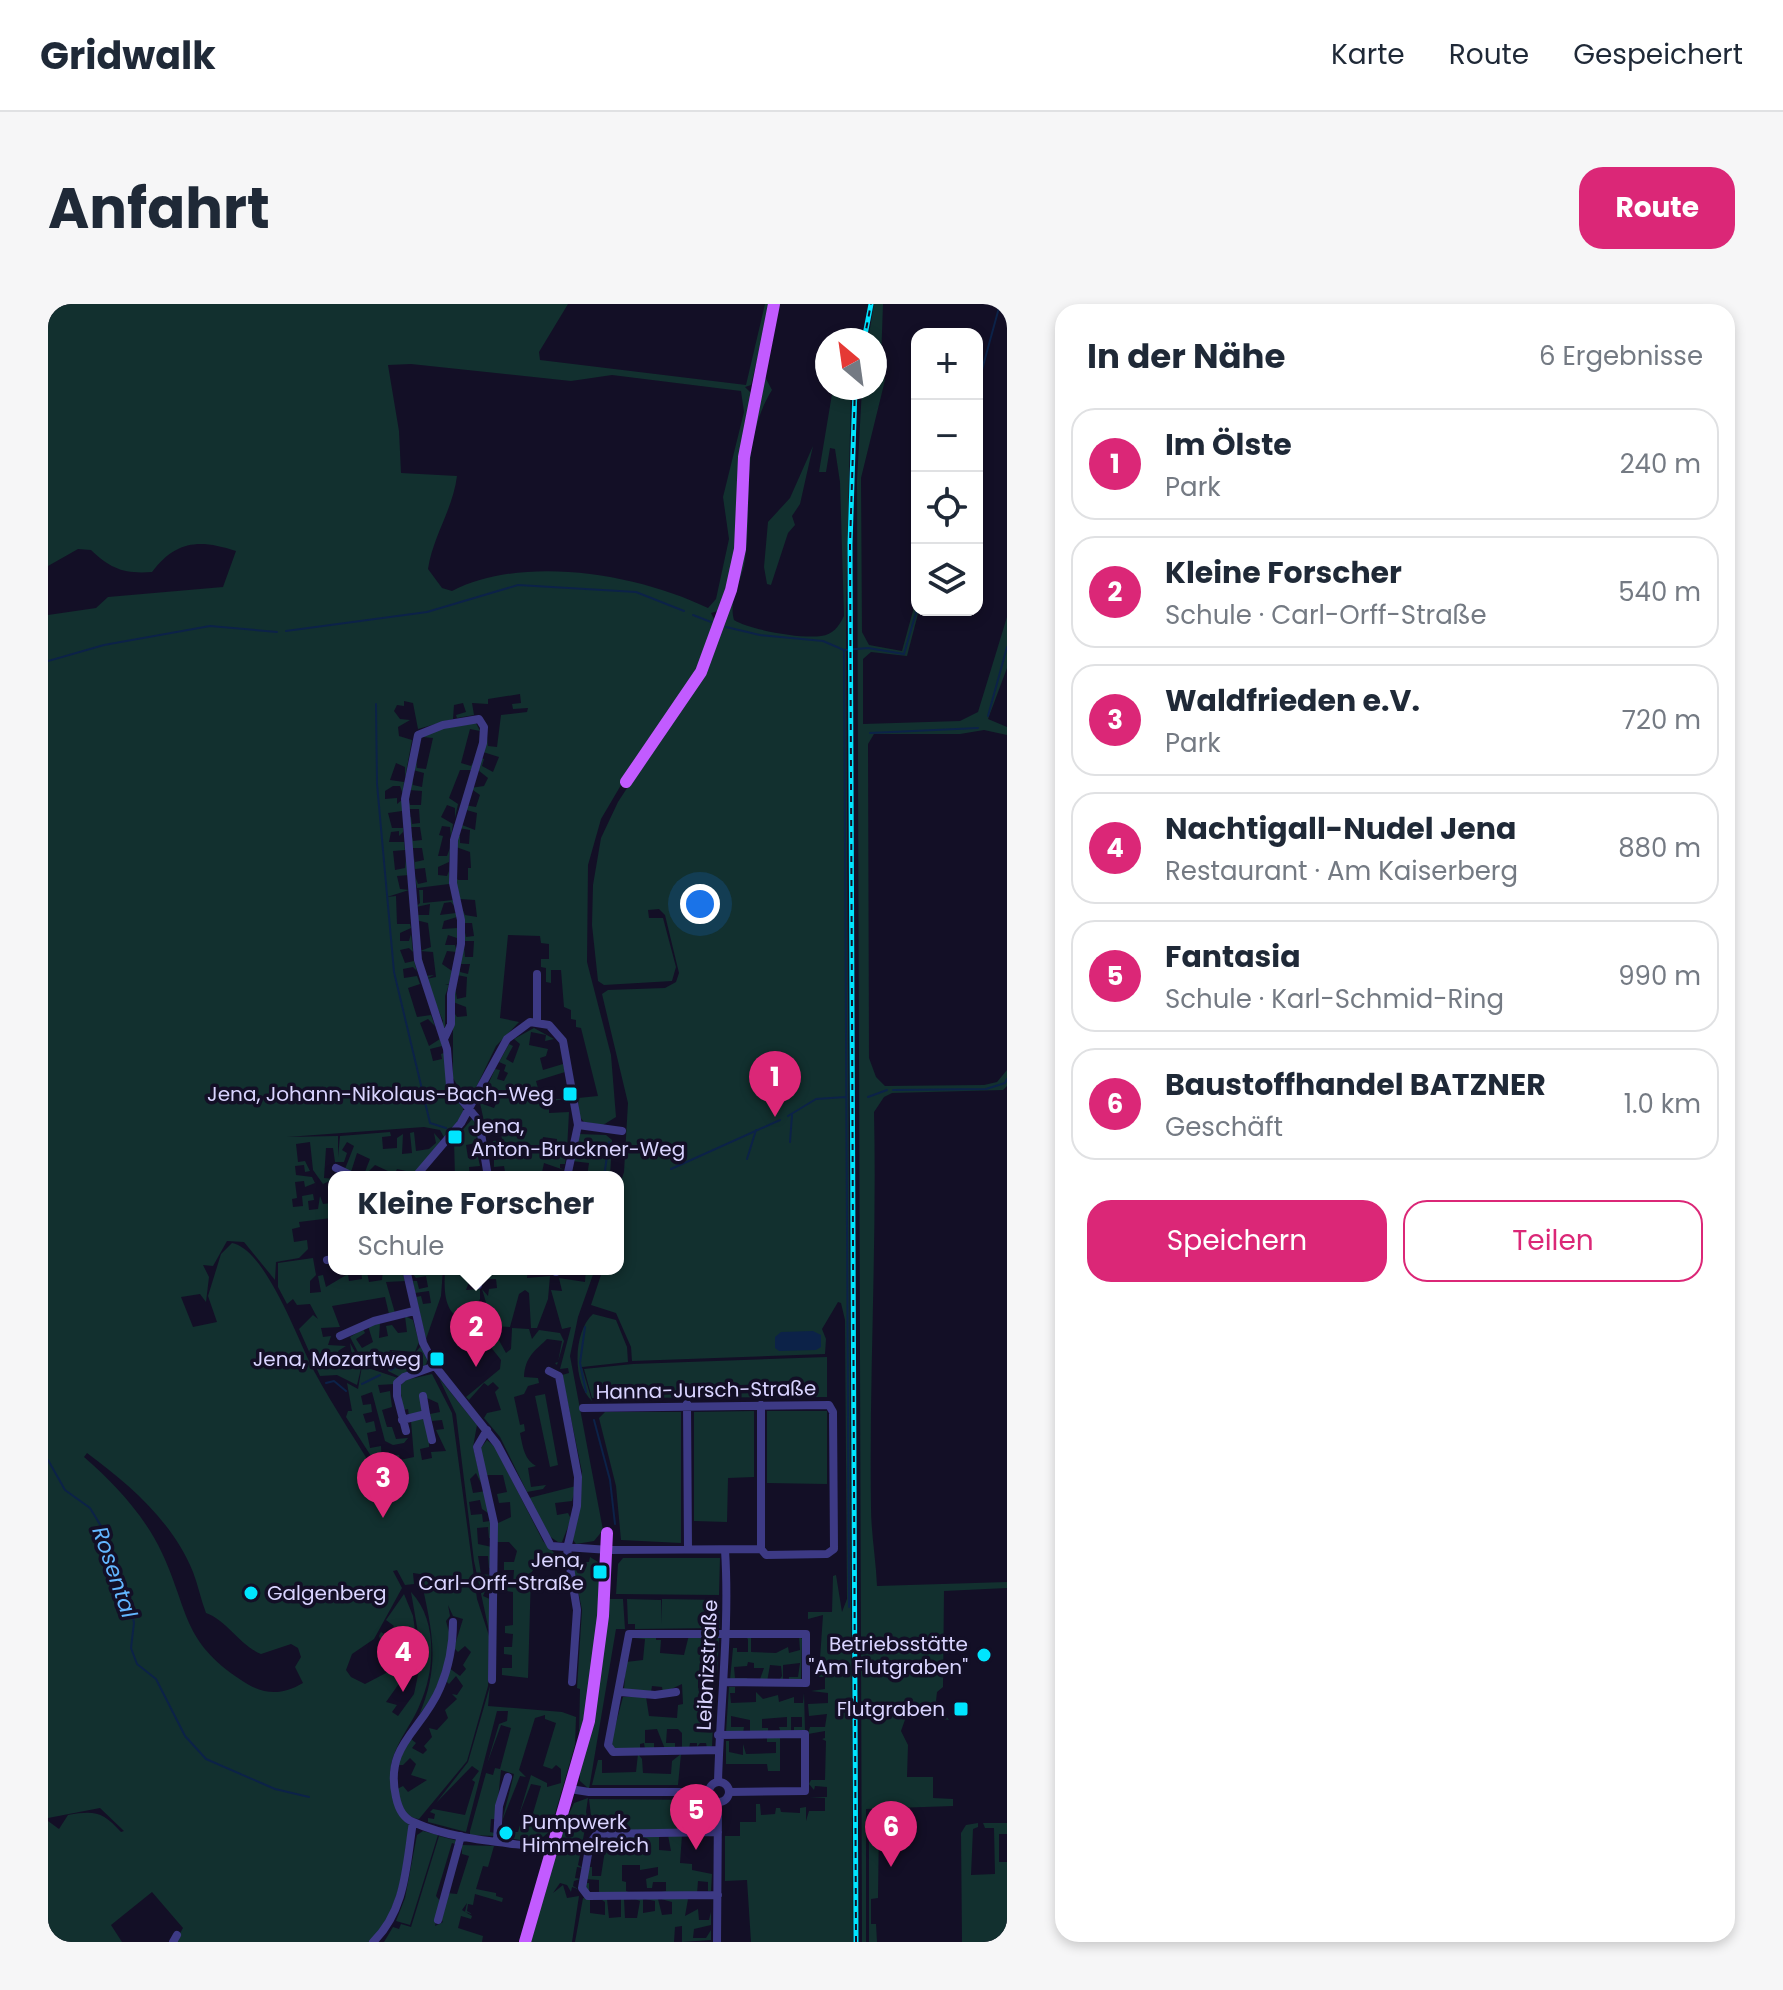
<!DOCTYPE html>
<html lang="de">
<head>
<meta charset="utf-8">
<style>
	:root { --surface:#fff; --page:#f6f6f7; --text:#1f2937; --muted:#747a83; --line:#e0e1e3; --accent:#db2777 }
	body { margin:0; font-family:Poppins,sans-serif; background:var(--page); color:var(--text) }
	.controls { position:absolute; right:24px; top:24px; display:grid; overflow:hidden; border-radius:16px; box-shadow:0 4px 12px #0003 }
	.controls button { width:72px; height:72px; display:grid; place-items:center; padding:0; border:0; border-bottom:2px solid var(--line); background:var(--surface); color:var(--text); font:40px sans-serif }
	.compass { position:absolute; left:767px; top:24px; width:72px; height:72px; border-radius:50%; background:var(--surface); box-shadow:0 4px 12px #0003; rotate:331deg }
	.you { position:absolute; left:652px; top:600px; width:28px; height:28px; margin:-20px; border:6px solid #fff; border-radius:50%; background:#1a73e8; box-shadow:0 0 0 12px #1a73e833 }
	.badge { display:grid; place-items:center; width:52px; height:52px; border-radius:50%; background:var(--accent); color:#fff; font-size:26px; font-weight:700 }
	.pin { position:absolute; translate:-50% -66px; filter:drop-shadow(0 2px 4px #0008) }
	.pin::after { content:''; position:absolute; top:42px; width:28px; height:24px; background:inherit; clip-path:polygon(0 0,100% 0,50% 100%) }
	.popup { position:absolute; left:280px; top:867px; width:296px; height:104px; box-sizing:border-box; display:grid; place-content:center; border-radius:16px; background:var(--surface); filter:drop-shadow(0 2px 6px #0005); font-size:26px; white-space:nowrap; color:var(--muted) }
	.popup b { font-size:30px; color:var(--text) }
	.popup::after { content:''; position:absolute; left:50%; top:100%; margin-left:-16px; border:16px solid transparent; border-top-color:var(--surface) }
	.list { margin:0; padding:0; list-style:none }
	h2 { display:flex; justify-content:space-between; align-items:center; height:104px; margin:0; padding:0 32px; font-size:34px }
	h2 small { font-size:26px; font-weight:400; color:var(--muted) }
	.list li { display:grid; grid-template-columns:52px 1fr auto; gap:24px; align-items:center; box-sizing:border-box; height:112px; margin:0 16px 16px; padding:0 16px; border:2px solid var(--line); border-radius:24px }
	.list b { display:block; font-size:30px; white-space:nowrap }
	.list p { margin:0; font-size:26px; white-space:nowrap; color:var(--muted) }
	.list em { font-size:26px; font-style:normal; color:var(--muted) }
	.actions { display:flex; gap:16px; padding:24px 32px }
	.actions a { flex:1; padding:18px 0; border:2px solid var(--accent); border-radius:24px; text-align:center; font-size:28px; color:var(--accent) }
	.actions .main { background:var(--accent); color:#fff }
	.icon { flex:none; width:44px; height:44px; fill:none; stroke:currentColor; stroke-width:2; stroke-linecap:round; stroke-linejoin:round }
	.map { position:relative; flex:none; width:959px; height:1638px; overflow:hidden; border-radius:24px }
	header { display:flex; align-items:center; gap:48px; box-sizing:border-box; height:112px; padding:0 40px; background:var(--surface); border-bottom:2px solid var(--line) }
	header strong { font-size:38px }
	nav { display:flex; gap:44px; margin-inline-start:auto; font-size:28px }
	.intro { display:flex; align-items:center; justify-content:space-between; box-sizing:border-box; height:192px; padding:0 48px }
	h1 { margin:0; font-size:56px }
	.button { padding:20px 36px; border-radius:24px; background:var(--accent); color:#fff; font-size:28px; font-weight:700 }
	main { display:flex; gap:48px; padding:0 48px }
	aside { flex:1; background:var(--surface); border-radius:24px; box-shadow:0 4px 12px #0003 }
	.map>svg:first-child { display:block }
</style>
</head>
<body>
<header>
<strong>Gridwalk</strong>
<nav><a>Karte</a><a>Route</a><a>Gespeichert</a></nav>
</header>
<div class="intro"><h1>Anfahrt</h1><a class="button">Route</a></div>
<main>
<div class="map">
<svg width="959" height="1638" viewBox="0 0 959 1638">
	<rect width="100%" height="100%" fill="#130f26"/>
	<path fill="#12302f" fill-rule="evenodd" d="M 0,0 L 520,0 L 491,48 L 492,56 L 698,81 L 717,0 L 723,0 L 703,81 L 697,83 L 703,89 L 687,255 L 670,307 L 663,309 L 668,319 L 651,364 L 583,464 L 553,515 L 540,561 L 539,658 L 563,751 L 568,813 L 555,821 L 536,818 L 531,812 L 530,794 L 550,792 L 533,724 L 528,723 L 528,716 L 523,715 L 523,706 L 516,703 L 513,666 L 503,666 L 503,679 L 498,678 L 498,664 L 493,663 L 493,655 L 501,655 L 501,640 L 493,639 L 492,632 L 460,631 L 452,714 L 471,718 L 448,742 L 423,794 L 416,793 L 405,774 L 405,707 L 409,713 L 419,712 L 418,703 L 405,698 L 407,684 L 409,695 L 418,693 L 419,673 L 409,671 L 412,661 L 412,668 L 420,670 L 422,660 L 412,660 L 416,642 L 417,653 L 425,653 L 426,637 L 416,637 L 416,624 L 418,633 L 426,632 L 424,619 L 416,619 L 413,602 L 417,611 L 429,613 L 427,596 L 412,595 L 407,572 L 410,576 L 420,576 L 420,564 L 423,564 L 422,548 L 408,543 L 409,531 L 412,532 L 412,539 L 421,540 L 422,526 L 411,524 L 414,521 L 427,526 L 429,509 L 415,505 L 416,501 L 428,503 L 432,491 L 422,484 L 436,482 L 440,474 L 430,466 L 433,454 L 436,455 L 434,462 L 445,468 L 451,453 L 435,448 L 439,433 L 440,442 L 449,443 L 453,411 L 479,408 L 480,404 L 465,405 L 464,400 L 473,399 L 472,390 L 440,395 L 440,400 L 424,399 L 426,411 L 409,414 L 408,411 L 418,408 L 415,399 L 406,401 L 405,415 L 370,425 L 365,399 L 356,397 L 356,402 L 349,401 L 346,407 L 352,415 L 362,416 L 350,423 L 351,432 L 364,436 L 357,474 L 357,463 L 348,459 L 342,476 L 356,478 L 355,490 L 352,482 L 345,482 L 337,487 L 337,495 L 349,494 L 349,500 L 354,496 L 354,507 L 340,509 L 344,524 L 355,524 L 355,528 L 351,532 L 351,527 L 343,528 L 341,538 L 356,538 L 357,546 L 345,547 L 347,566 L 357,564 L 358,554 L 361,571 L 349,572 L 352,585 L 361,586 L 339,593 L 348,592 L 349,620 L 362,620 L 363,624 L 352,629 L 352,637 L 361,637 L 363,630 L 365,648 L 361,644 L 352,646 L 357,659 L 366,657 L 369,667 L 365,663 L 355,665 L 356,674 L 369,672 L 372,680 L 360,684 L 369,713 L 383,711 L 387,722 L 380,715 L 372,719 L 381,742 L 392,735 L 394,742 L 382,745 L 385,757 L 394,755 L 393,750 L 396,749 L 402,788 L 415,804 L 415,810 L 397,835 L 392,826 L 376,823 L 239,833 L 290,832 L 290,853 L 292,832 L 342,828 L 343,832 L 334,833 L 335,845 L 349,844 L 349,834 L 355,830 L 354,850 L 364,849 L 362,829 L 366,828 L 368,847 L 381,845 L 388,839 L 386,829 L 393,837 L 367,869 L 349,865 L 345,873 L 337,873 L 340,867 L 327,861 L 315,873 L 322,855 L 309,849 L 303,868 L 297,865 L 306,842 L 299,838 L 294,846 L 299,849 L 296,858 L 287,858 L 285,844 L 278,844 L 276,874 L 286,875 L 275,880 L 265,866 L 262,838 L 248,840 L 250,858 L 257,857 L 262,867 L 257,868 L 256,861 L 247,862 L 248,871 L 264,873 L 267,879 L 257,883 L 256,877 L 247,878 L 249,894 L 244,895 L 245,903 L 255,902 L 254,892 L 265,890 L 266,896 L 260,897 L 261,906 L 270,905 L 272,892 L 275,900 L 284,899 L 283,887 L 286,887 L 286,935 L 283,914 L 251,918 L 252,923 L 244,925 L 246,938 L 259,936 L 260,945 L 251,954 L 228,958 L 227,976 L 196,938 L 179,937 L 165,962 L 155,961 L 161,973 L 158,998 L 152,990 L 133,993 L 145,1023 L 169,1018 L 160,992 L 173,950 L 184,939 C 218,945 251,1039 266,1067 C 287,1106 312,1142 334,1180 L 339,1177 L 298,1113 L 300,1107 L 304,1107 L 299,1079 L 310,1085 L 314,1062 L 350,1074 L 347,1080 L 330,1081 L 332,1089 L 342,1087 L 344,1103 L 334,1106 L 339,1123 L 344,1123 L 348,1135 L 360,1134 L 356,1139 L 345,1141 L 337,1137 L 324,1088 L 313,1092 L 315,1101 L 323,1100 L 324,1108 L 315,1110 L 318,1119 L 326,1117 L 328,1127 L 319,1129 L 322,1144 L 333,1142 L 334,1159 L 342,1157 L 342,1152 L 351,1151 L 352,1156 L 366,1153 L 363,1117 L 375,1114 L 381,1129 L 381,1143 L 372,1145 L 374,1156 L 384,1154 L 383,1148 L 398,1147 L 388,1126 L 396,1125 L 394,1116 L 384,1117 L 382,1110 L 392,1108 L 390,1099 L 377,1093 L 376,1106 L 361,1112 L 360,1105 L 355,1106 L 352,1082 L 358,1076 L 384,1070 L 404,1109 L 429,1295 L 443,1338 L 440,1382 L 419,1457 L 371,1515 C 355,1513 353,1499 349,1485 L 355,1482 L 360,1488 L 379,1476 L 363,1471 L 368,1460 L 362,1454 L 355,1461 L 348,1461 L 363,1435 L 368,1439 L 364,1444 L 375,1450 L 379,1446 L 376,1442 L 384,1433 L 381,1424 L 389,1426 L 400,1414 L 397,1406 L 409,1395 L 404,1390 L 409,1391 L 415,1382 L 408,1372 L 401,1380 L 397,1376 L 401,1364 L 412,1372 L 418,1365 L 415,1361 L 423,1348 L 417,1342 L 410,1348 L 406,1344 L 415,1315 L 405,1312 L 400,1301 L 402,1312 L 398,1317 L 404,1339 L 386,1391 L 371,1411 C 394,1358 383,1324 372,1270 L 365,1269 L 366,1280 L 357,1281 L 349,1266 L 345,1267 L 354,1284 L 326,1335 L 304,1350 L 298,1366 L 303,1373 L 317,1380 L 338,1369 L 342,1352 L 347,1352 L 347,1347 L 334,1340 L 331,1332 L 333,1328 L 339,1332 L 346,1322 L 338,1316 L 356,1290 L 365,1312 L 369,1340 L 362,1341 L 355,1374 L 338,1398 L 349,1401 L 344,1408 L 350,1412 L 366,1390 L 374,1352 L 363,1288 C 390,1316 387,1367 372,1400 C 364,1421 346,1440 343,1463 C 340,1482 350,1506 361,1521 C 355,1564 353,1605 321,1638 L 127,1638 L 135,1624 L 104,1588 L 63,1621 L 74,1638 L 0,1638 L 0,1517 L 11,1525 L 20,1511 C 47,1506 55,1508 73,1528 L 76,1527 L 52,1504 L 0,1514 L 0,311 L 48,304 L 60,293 L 175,283 L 188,247 C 152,235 128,236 104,268 C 76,270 63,265 43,246 L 30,245 L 0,262 ZM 363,60 L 523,77 L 564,71 L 693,87 L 696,108 L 675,193 L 681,235 L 668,295 L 660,304 C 590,270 476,250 404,287 L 394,284 L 380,265 C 385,232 405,205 409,172 L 353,169 L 351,127 L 340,61 ZM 39,1149 C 81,1180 125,1218 145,1268 C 150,1281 153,1296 158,1309 C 180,1317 191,1341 213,1350 L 243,1340 L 250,1344 L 253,1353 L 247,1363 L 255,1379 C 233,1392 215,1391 193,1376 C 134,1337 141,1307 114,1249 C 97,1212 66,1179 36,1153 Z
		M 826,0 L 835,0 L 833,56 L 837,76 L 813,174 L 814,328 L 821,341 L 854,347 L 869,292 L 871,306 L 859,352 L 823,348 L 815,355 L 815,420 L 912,417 L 930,408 L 959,313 L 959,364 L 940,415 L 959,423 L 959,431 L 936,426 L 912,430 L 826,430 L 820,440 L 821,754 L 828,773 L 837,782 L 936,781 L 949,778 L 959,766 L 959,782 L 955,786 L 844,789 L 836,793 L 826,808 C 829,940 821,1071 823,1203 C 823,1229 828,1256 829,1282 L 959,1278 L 959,1284 L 896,1287 L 895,1383 L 889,1388 L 888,1397 L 901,1416 L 859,1410 L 853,1427 L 860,1441 L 859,1473 L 885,1473 L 885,1494 L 905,1495 L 905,1502 L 818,1505 L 818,1638 L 814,1638 L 809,176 L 814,84 L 827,84 L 827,36 L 820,36 Z
		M 716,71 L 724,86 C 692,137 705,198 697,256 C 694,277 680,295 686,316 C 702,326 754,335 773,332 C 785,331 791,322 796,312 L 792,178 L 787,145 L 782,144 L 778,168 L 771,168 L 785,84 L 803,84 L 798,308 L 805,1638 L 703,1638 L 699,1576 L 677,1577 L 677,1532 L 692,1532 L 692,1518 L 708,1518 L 708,1500 L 712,1500 L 713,1511 L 727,1510 L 728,1504 L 732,1504 L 733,1508 L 752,1509 L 752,1504 L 758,1503 L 758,1517 L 761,1507 L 777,1507 L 777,1494 L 761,1493 L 779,1493 L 779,1483 L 767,1482 L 766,1486 L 761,1480 L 763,1476 L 777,1476 L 778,1437 L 774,1435 L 777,1434 L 777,1427 L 760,1430 L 762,1423 L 777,1423 L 779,1410 L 761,1412 L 760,1400 L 780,1399 L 780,1389 L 763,1387 L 777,1385 L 777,1373 L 766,1373 L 773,1371 L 773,1359 L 761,1358 L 762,1354 L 772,1355 L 775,1311 L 760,1315 L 760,1308 L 784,1308 L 785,1272 L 788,1271 L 794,1308 L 799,1295 L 797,1016 L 793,999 L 790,998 L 774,1025 L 778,1035 L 777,1050 L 584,1057 L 583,1043 L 568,1009 L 543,1001 L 555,965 L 570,965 L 570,887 L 576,868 L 580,799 L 554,690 L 560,686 L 617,684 L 628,678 L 631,669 L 617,611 L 611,605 L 600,606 L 601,614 L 615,614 L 628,663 L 624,677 L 556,681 L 550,677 L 544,621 L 545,581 L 553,534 L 570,498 L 618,424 L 683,295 L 697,178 Z
		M 765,142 L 752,200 L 744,212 L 747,221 L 740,229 L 723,281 L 719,280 L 716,263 L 720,218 L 742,194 Z
		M 428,419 L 432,427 L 422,425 L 413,459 L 423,462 L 427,455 L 423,466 L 412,466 L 401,494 L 410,500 L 407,514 L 407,504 L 399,501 L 393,513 L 405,520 L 403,534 L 402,523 L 394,522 L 391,531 L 395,532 L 390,552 L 399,552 L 402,544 L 401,558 L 390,563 L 390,571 L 399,572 L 401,567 L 401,580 L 369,584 L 367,572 L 370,580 L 379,578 L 377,564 L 367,565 L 366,553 L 367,558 L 376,556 L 374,544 L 363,544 L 363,528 L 365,537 L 374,536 L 372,523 L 361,523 L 360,514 L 363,513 L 364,520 L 372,519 L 371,505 L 360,505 L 360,495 L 362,501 L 373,501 L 374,487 L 361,486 L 364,470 L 365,481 L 374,483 L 376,469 L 365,466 L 368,452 L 369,464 L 378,465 L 385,434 L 375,433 L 390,425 Z
		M 371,586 L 375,586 L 375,599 L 406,596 L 407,603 L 403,598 L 396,599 L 392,611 L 408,609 L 409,613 L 396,617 L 394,625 L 410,624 L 409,634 L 400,631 L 397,641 L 407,641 L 409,648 L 399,647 L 394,660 L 404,667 L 401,680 L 397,680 L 401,681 L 397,692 L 397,724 L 394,721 L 395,717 C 387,697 374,675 374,654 L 377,672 L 386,671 L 378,675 L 388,673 L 385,648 L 372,647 L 383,643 L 380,619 L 368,616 L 367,611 L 381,611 L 382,600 L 368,603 L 372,599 Z
		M 486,724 L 506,735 L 497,737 L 498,731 L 483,728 L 481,741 L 500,745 L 498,752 L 492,754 L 495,766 L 515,760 L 517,768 L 488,777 L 493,795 L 521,795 L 501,797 L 501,809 L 521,808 L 519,846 L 508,845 L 509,835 L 495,833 L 493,850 L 519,849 L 517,860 L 512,860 L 512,864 L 516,866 L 496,859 L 493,873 L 458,873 L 456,862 L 446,863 L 446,856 L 454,855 L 453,843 L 444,844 L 445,837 L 454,836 L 452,822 L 437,822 L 432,799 L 446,804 L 453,789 L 444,785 L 440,794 L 435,792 L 447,765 L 452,766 L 449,775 L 456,777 L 460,769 L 456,767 L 458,761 L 451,758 L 461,740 L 465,742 L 458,755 L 465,759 L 472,740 L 466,735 Z
		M 424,815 L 429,819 L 432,833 L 428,834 L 428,839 L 418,841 L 420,854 L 430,853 L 432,862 L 421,863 L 422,873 L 407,873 L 406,836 Z
		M 531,830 L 558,831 L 564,836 L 562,873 L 539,873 L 541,859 L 524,857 Z
		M 265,954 L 268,971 L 262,977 L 262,989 L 273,988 L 270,972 L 275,971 L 278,983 L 300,970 L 301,977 L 314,975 L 313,965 L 319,968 L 321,978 L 334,976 L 335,965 L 355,971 L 357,977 L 338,978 L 347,1009 L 341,1010 L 337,993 L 284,1002 L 292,1023 L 273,1024 L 275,1033 L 283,1032 L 280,1041 L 298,1042 L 290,1047 L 295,1057 L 304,1052 L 302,1039 L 314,1060 L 309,1081 L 289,1071 L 272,1072 L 251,1025 L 265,1011 L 270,1015 L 262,1000 L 249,1001 L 245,995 L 239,1000 L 230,983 L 230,959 Z
		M 372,965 L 395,965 L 393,992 L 378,1035 L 368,993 L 373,992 L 375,1000 L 383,999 L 381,987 L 367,989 L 365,977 L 369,977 L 371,985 L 380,983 L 378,972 L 368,974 L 363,968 Z
		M 397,965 L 428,967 L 418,976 L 421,978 L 418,986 L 432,985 L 432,995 L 420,1018 C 395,1012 396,987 397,965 Z
		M 480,965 L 479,974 L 502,972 L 500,995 L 489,1024 L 483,1024 L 481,989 L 477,986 L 471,990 L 462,1023 L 445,1022 L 434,985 L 440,992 L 441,985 L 449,984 L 448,975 L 440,975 L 439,967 Z
		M 538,965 L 547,965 L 530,1013 L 522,1052 L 555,1226 L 546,1237 L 528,1240 L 525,1236 L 534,1168 L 514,1071 L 521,1069 L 520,1064 L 512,1065 L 523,1023 L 514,1025 L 503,986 L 514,987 L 511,974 L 537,978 Z
		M 545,1010 L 568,1016 L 579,1043 L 580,1058 L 534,1063 L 544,1097 C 524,1078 525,1028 545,1010 Z
		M 357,1012 L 365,1016 L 371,1038 L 367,1048 L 342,1046 L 335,1066 L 316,1060 L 302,1033 L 315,1025 L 317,1029 L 308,1035 L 314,1044 L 325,1038 L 320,1022 L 332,1019 L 331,1034 L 340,1032 L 338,1022 L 344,1021 L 350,1029 L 359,1028 Z
		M 444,1024 L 458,1049 L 463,1045 L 464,1024 L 481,1025 L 484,1035 L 491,1026 L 512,1029 L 516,1037 L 509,1061 L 507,1059 L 510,1058 L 514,1037 L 499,1035 C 488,1046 477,1052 476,1073 L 490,1074 L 491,1079 L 480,1082 L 476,1090 L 466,1093 L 472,1121 L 476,1120 L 477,1127 L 472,1129 C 475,1145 477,1156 488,1162 L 480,1164 L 483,1183 L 498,1181 L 495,1185 L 479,1188 L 452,1133 L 436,1114 L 439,1109 L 453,1106 L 447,1088 L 451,1084 L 445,1078 L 440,1082 L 436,1079 L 421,1096 L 418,1093 L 452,1065 L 453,1056 L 442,1042 L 434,1047 L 432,1043 L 425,1044 L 422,1025 Z
		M 373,1042 L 380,1055 L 377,1063 L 352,1073 L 340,1067 L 344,1047 L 365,1051 Z
		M 779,1053 L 779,1093 L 544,1094 L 536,1065 L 585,1060 Z
		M 391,1074 L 429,1121 L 425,1143 L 434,1181 L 428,1169 L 422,1175 L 425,1189 L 438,1187 L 440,1209 L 434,1205 L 432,1196 L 421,1198 L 423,1211 L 434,1210 L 435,1218 L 442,1217 L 444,1234 L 441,1234 L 440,1223 L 429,1224 L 430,1240 L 444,1243 L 444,1264 L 441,1264 L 440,1252 L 430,1252 L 433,1270 L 444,1271 L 435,1292 L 444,1296 L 441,1327 L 426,1257 L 408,1110 Z
		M 497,1090 L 510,1161 L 502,1163 L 487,1092 Z
		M 706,1107 L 706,1173 L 680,1174 L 679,1218 L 646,1217 L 646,1108 Z
		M 719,1107 L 779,1107 L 779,1180 L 719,1179 Z
		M 557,1108 L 633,1108 L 633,1239 L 573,1236 L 568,1182 L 551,1114 Z
		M 439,1136 L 447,1143 L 495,1237 L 512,1255 L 516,1264 L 488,1262 L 483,1269 L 480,1374 L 454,1371 L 454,1364 L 464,1364 L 464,1351 L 456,1350 L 456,1343 L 464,1343 L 465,1330 L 457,1329 L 457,1322 L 465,1321 L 465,1288 L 458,1287 L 458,1280 L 465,1280 L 466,1266 L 456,1266 L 456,1258 L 466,1258 L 469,1247 L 461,1238 L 449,1238 L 448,1220 L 463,1213 L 462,1198 L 451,1199 L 449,1190 L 459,1188 L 455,1171 L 439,1171 L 432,1145 Z
		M 528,1182 L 524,1197 L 507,1199 L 509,1211 L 520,1209 L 523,1215 L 514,1238 L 510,1238 L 501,1232 L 481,1194 Z
		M 534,1253 L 534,1258 L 541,1258 L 542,1253 L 550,1258 C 559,1309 543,1382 531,1435 L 532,1385 L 529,1384 L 534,1306 L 524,1256 Z
		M 575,1254 L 672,1254 L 671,1291 L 568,1290 L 570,1260 Z
		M 561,1295 L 575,1295 L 577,1325 L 568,1325 L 541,1485 L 532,1477 L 532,1467 Z
		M 579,1295 L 613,1296 L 613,1320 L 614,1295 L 671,1296 L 672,1324 L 587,1325 L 587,1320 L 580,1320 Z
		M 586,1330 L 608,1331 L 608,1336 L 613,1336 L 612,1349 L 636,1351 L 641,1331 L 671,1333 L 669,1374 L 664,1369 L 650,1369 L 650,1384 L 663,1385 L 667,1380 L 664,1442 L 659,1444 L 658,1439 L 652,1439 L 649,1443 L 649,1439 L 642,1439 L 641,1445 L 634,1445 L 634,1429 L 630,1425 L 619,1425 L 618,1439 L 627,1439 L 627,1445 L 617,1445 L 609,1425 L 597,1426 L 597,1439 L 606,1439 L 606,1445 L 597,1445 L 596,1439 L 592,1440 L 592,1445 L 566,1444 L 563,1438 L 575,1393 L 598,1393 L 601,1412 L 629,1414 L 630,1401 L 635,1400 L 634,1380 L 615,1389 L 614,1383 L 604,1382 L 603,1388 L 576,1385 L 578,1358 L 595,1356 L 597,1335 L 586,1334 Z
		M 695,1331 L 703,1331 L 703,1348 L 728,1349 L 740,1343 L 741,1349 L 752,1346 L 751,1332 L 754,1335 L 753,1375 L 741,1377 L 741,1373 L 750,1373 L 752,1359 L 735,1361 L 735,1378 L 730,1378 L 734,1372 L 733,1362 L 722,1361 L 719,1378 L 711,1378 L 716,1364 L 706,1364 L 706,1359 L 700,1358 L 699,1362 L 686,1363 L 687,1374 L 699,1374 L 699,1378 L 682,1376 L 685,1344 L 689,1344 L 689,1348 L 700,1348 L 700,1335 Z
		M 442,1382 L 440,1402 L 514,1408 L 528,1413 L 527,1441 L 502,1527 L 488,1539 L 451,1532 L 455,1522 L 454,1531 L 460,1532 L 461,1528 L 470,1528 L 472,1521 L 481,1523 L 493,1482 L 483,1480 L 471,1511 L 483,1471 L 499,1479 L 499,1483 L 513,1479 L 513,1465 L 508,1461 L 504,1465 L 495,1462 L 508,1419 L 497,1415 L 497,1411 L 487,1414 L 471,1466 L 478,1473 L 472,1472 L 454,1517 L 466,1470 L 453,1466 L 448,1515 L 443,1515 L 442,1528 L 447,1529 L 446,1532 L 422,1531 L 422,1527 L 438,1469 L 445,1471 L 447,1464 L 452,1465 L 463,1424 L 453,1421 L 439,1460 L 451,1420 L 459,1417 L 460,1407 L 449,1407 L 418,1528 L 380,1518 L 380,1514 L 386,1515 L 387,1510 L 382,1508 L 385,1505 L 417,1511 L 427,1478 L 424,1476 L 431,1467 L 424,1462 L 388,1499 L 420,1458 Z
		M 681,1383 L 687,1383 L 687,1389 L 682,1389 L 683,1399 L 708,1398 L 708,1388 L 715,1395 L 730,1391 L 731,1398 L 746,1393 L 746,1399 L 755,1399 L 756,1389 L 757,1426 L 746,1427 L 746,1423 L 754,1423 L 754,1413 L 743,1413 L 743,1429 L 733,1429 L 731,1423 L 739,1423 L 739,1413 L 714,1415 L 714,1424 L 720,1424 L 720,1429 L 702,1429 L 702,1416 L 683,1412 L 683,1423 L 696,1423 L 695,1429 L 678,1428 Z
		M 719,1433 L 732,1433 L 732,1467 L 720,1467 L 719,1460 L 678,1460 L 678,1437 L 681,1437 L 681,1448 L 695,1451 L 695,1440 L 698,1450 L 728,1449 L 728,1438 L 719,1438 Z
		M 590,1450 L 594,1455 L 595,1469 L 623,1470 L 624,1457 L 633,1450 L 630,1481 L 544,1481 L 550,1456 L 554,1456 L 554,1469 L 588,1468 Z
		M 540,1494 L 538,1508 L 542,1526 L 537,1525 L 535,1535 L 540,1539 L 534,1538 L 532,1547 L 537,1549 L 532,1551 L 530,1561 L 535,1564 L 529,1563 L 527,1574 L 532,1575 L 526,1577 L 525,1582 L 530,1585 L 524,1583 L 523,1588 L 519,1581 L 512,1579 L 505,1589 L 515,1581 L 519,1594 L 531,1592 L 524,1638 L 481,1638 L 515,1523 L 526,1499 Z
		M 541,1495 L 654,1496 L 663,1506 L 663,1524 L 657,1526 L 657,1522 L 662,1522 L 662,1513 L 653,1513 L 653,1519 L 645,1517 L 632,1525 L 556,1527 L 556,1518 L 544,1520 Z
		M 824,1514 L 855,1514 L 855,1520 L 831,1520 L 830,1594 L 823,1595 L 823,1620 L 828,1620 L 829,1638 L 821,1638 L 821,1517 Z
		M 930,1519 L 930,1523 L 925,1525 L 923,1571 L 947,1570 L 946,1524 L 937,1524 L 935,1519 L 959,1519 L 959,1530 L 951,1530 L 951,1558 L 959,1558 L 959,1638 L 914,1638 L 913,1529 L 918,1521 Z
		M 375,1527 L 390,1531 L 362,1621 L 348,1617 L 357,1594 L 369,1531 Z
		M 611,1531 L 611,1546 L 623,1547 L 620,1531 L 634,1531 L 632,1559 L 644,1560 L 644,1566 L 664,1570 L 663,1587 L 660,1587 L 660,1578 L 650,1577 L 649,1590 L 604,1590 L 618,1587 L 618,1578 L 605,1578 L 604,1584 L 599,1584 L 598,1575 L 610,1571 L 610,1563 L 592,1566 L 592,1561 L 574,1561 L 574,1577 L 578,1578 L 578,1587 L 585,1590 L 538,1589 L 537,1579 L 541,1579 L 541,1588 L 551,1588 L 551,1576 L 537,1575 L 540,1563 L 544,1563 L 544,1572 L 553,1572 L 557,1546 L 563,1546 L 560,1533 L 574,1533 L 574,1546 L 590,1546 L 591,1536 L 578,1536 L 578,1533 Z
		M 391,1532 L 410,1537 L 410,1541 L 404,1539 L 388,1592 L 392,1597 L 387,1622 L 395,1618 L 392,1614 L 400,1594 L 398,1589 L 409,1590 L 421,1552 L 414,1550 L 414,1541 L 446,1542 L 440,1563 L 435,1562 L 428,1585 L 448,1589 L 448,1592 L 455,1594 L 454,1598 L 427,1590 L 425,1601 L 420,1600 L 419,1607 L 424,1610 L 417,1608 L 419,1599 L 414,1606 L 424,1612 L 423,1615 L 413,1612 L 410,1624 L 435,1632 L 434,1638 L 336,1638 L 345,1623 L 351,1625 L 353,1620 L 363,1623 Z
		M 535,1594 L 542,1595 L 542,1609 L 557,1611 L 557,1598 L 554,1596 L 559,1595 L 561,1614 L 573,1613 L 573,1595 L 576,1595 L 577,1614 L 589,1614 L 592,1597 L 587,1595 L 595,1595 L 595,1609 L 607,1607 L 607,1597 L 597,1595 L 610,1595 L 614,1611 L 624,1610 L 624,1598 L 613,1595 L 640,1595 L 637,1612 L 650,1605 L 651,1616 L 661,1616 L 663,1608 L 663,1621 L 646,1625 L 645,1634 L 658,1634 L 663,1626 L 663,1636 L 634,1638 L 634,1622 L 627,1623 L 626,1638 L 527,1638 Z"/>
	<path fill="#0c2248" d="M 765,1027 L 773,1031 L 773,1043 L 768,1046 L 731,1047 L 727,1044 L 727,1033 L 733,1028 Z"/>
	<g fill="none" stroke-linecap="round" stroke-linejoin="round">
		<path stroke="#0c2248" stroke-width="2" d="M 929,84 L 952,0
			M 645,311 L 663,318
			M 678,323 L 712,331 L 775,337 L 796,346 L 820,344 L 856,350 L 869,305
			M 238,327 L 379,308 L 470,281 L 588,288 L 636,307
			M 796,346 L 801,1303
			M 0,357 L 56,341 L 162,322 L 229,328
			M 328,400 L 329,480 L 346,668 L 382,819 L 398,824
			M 940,412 L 959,343
			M 822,429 L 930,424
			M 845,786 L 938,785 L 957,779 L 959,775
			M 820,793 L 839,786
			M 740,812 L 768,795 L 798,793
			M 742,838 L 744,811
			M 699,855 L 708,826
			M 623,865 L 732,816
			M 556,873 L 561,838
			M 537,1023 L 532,1059 L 538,1088
			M 343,1066 L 364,1054
			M 278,1079 L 286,1077 L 298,1087
			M 314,1080 L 332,1071
			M 546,1116 L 562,1176 L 567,1220
			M 0,1156 L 17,1186 L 42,1204 L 56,1227 L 65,1262 L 81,1293 L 86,1319 L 83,1344 L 89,1360 L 108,1375 L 137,1432 L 158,1455 L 227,1485 L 261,1493"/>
		<path stroke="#3d3a85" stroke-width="8" d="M 489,670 L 489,718
			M 396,735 L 403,720 L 403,690 L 413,640 L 413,616 L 405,579 L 406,536 L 435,439 L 436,423 L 431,415 L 395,421 L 370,431 L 357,495 L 370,656 L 399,745 L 402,782 L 431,817 L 440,873
			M 530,821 L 574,827
			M 288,864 L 307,873
			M 367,873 L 413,819 L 459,735 L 482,718 L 501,721 L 515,737 L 530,821
			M 519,873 L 530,821
			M 279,956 L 286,955
			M 358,965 L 375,1039 L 387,1062 L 449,1140 L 503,1242 L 561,1246 L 713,1245 L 718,1251 L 779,1250 L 786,1245 L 785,1108 L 781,1101 L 535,1104
			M 508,965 L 508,968
			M 430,981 L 432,965
			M 292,1032 L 326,1017 L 366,1007
			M 501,1067 L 511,1072 L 530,1173 L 529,1202 L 519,1245 L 529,1306 L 524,1378
			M 375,1092 L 378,1110
			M 639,1100 L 640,1245
			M 354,1116 L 378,1110 L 384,1136
			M 439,1126 L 429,1143 L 446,1219 L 444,1376
			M 358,1127 L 349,1092 L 349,1079 L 356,1073 L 387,1062
			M 713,1245 L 713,1101
			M 405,1318 C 405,1341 401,1363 392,1384 C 374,1427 336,1441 348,1493 C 350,1503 355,1514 365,1518 C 407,1537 459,1538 505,1545
			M 572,1388 L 607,1391 L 628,1388
			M 670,1431 L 757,1430 L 757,1487 L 682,1488
			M 671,1446 L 565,1448 L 560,1441 L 581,1330 L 758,1330 L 758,1379 L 675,1378
			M661 1488a10 10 0 1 1 20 0a10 10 0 1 1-20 0Z
			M 670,1478 C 672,1400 682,1323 677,1246
			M 522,1485 L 541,1488 L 661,1488
			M 449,1536 L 451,1502 L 460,1473
			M 670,1591 L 540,1592 L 534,1584 L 542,1539 L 549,1530 L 670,1528
			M 390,1616 L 413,1532
			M 125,1638 L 129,1631
			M 325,1638 C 358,1606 358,1561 365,1518
			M 669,1638 L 670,1499"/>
		<path stroke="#c25bff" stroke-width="12" d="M 578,478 L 653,368 L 683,286 L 692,245 L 696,153 L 726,0
			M 477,1638 L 541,1417 L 555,1312 L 559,1229"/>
		<g stroke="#00e5ff" stroke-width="5">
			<path id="rail" d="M 816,36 L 823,0
				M 807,84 L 802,240 L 808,1638"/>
		</g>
		<use href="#rail" stroke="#130f26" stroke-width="2" stroke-dasharray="6" stroke-linecap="butt"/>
	</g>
	<g fill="#00e5ff" stroke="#130f26" stroke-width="3">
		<rect x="514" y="782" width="16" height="16" rx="4"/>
		<rect x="399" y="825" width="16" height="16" rx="4"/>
		<rect x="381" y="1047" width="16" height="16" rx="4"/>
		<rect x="544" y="1260" width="16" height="16" rx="4"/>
		<circle cx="203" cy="1289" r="8"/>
		<circle cx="936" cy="1351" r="8"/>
		<rect x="905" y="1397" width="16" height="16" rx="4"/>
		<circle cx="458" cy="1529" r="8"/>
	</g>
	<g text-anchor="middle" stroke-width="7" stroke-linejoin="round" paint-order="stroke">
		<g font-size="20" fill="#d9d4ff" stroke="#130f26" text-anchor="end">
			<text x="506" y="797">Jena, Johann-Nikolaus-Bach-Weg</text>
			<text x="423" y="829" text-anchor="start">Jena,<tspan x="423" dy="23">Anton-Bruckner-Weg</tspan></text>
			<text x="373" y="1062">Jena, Mozartweg</text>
			<text x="536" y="1263">Jena,<tspan x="536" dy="23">Carl-Orff-Straße</tspan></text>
			<text x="219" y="1296" text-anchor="start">Galgenberg</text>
			<text x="920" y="1347">Betriebsstätte<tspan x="920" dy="23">"Am Flutgraben"</tspan></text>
			<text x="897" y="1412">Flutgraben</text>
			<text x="474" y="1525" text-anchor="start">Pumpwerk<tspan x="474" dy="23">Himmelreich</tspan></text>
		</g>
		<g font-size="20" fill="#d9d4ff" stroke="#130f26">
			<text transform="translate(658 1086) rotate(-1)" y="7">Hanna-Jursch-Straße</text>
			<text transform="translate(659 1361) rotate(-87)" y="7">Leibnizstraße</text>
		</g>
		<g font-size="22" font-style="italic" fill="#62b6ff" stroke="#130f26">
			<text transform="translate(67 1268) rotate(71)" y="8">Rosental</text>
		</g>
	</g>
</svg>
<div class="controls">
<button>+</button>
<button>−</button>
<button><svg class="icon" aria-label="locate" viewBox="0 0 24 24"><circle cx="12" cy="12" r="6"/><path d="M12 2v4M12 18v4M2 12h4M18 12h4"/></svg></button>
<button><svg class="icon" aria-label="layers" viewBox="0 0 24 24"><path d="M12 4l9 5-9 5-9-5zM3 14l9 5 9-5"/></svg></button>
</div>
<svg class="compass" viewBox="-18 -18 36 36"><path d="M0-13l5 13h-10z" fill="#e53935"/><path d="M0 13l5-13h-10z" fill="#747a83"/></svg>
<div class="you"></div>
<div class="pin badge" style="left:727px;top:813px">1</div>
<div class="pin badge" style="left:428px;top:1063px">2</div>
<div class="popup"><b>Kleine Forscher</b>Schule</div>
<div class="pin badge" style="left:335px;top:1214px">3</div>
<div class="pin badge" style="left:355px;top:1388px">4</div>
<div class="pin badge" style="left:648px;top:1546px">5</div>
<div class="pin badge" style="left:843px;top:1563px">6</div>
</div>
<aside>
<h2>In der Nähe<small>6 Ergebnisse</small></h2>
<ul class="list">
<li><span class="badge">1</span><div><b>Im Ölste</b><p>Park</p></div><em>240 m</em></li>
<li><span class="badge">2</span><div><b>Kleine Forscher</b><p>Schule · Carl-Orff-Straße</p></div><em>540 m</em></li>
<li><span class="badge">3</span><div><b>Waldfrieden e.V.</b><p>Park</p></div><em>720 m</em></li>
<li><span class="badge">4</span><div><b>Nachtigall-Nudel Jena</b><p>Restaurant · Am Kaiserberg</p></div><em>880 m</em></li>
<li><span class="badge">5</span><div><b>Fantasia</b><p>Schule · Karl-Schmid-Ring</p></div><em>990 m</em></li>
<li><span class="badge">6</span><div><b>Baustoffhandel BATZNER</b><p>Geschäft</p></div><em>1.0 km</em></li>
</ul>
<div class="actions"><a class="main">Speichern</a><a>Teilen</a></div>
</aside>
</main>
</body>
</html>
